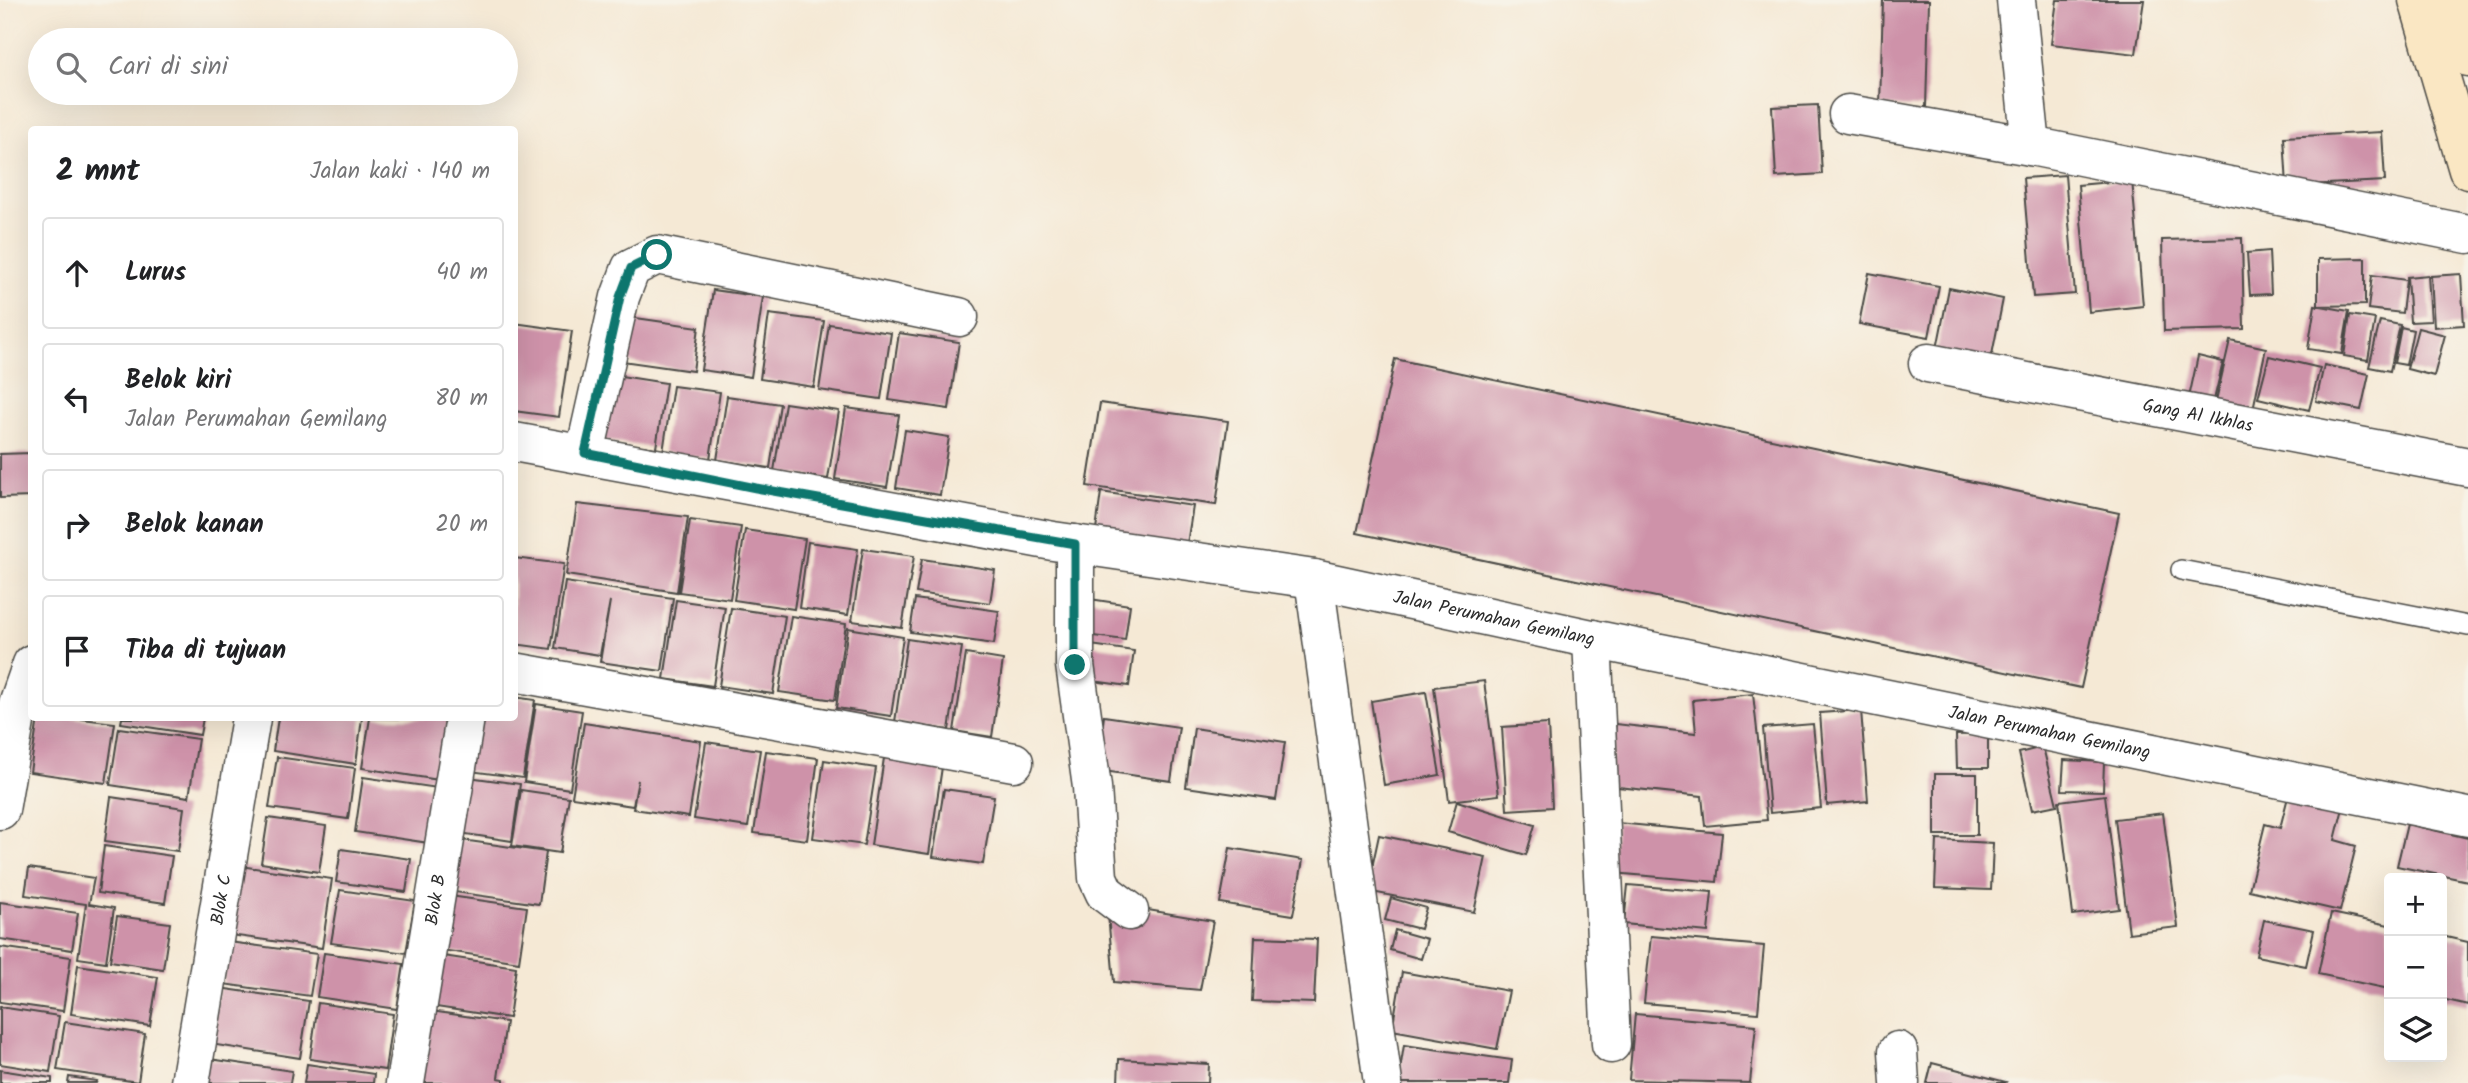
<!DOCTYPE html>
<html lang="id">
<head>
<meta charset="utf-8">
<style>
	:root { --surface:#fff; --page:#f2f2f2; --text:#202124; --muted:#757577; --line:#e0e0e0 }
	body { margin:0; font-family:Kalam,sans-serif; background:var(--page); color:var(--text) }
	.controls { position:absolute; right:21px; bottom:21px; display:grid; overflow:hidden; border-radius:7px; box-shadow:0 7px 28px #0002 }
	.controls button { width:63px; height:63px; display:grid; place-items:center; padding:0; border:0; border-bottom:2px solid var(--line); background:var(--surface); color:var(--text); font:35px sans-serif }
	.stop { position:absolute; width:21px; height:21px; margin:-16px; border:5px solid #0f766e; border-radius:50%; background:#fff }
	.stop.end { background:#0f766e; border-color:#fff; box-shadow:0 2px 7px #0008 }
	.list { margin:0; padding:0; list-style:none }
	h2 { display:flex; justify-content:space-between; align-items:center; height:91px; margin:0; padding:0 28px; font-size:30px }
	h2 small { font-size:23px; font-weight:400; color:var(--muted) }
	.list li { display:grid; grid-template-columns:46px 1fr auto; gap:21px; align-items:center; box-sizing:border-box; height:112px; margin:0 14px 14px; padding:0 14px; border:2px solid var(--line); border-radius:7px }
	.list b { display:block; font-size:26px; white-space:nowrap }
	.list p { margin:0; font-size:23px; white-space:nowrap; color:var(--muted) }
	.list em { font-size:23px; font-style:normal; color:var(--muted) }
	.icon { flex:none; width:38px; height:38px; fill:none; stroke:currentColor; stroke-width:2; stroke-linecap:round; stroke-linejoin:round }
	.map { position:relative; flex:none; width:2468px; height:1083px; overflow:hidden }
	.search { position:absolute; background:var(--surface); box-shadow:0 7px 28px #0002; left:28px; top:28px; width:490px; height:77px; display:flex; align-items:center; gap:18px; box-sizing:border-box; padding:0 24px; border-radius:38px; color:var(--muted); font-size:26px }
	.panel { position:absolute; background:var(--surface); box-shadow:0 7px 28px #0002; left:28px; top:126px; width:490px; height:595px; border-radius:7px }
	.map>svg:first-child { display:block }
</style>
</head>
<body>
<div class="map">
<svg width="2468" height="1083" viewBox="0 0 2468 1083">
	<rect width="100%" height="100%" fill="#f7f3e8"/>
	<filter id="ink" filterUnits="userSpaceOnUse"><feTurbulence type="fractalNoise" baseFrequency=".0143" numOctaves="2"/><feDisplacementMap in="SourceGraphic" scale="14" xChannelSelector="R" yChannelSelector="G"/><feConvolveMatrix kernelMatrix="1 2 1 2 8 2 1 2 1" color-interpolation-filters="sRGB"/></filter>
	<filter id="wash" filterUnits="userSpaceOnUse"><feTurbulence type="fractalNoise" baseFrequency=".00686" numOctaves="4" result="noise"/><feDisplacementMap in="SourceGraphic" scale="28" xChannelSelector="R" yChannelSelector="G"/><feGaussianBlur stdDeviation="1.57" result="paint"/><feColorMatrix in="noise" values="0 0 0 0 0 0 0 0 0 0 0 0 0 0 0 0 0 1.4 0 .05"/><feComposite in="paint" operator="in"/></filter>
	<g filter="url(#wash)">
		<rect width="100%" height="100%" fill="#f5e9d5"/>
		<g id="blocks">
			<path fill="#ce92a9" d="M 1883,0 L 1929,0 L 1926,107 L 1880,106 Z
				M 2057,0 L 2144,0 L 2136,54 L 2051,44 Z
				M 1818,105 L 1822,174 L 1776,177 L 1772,107 Z
				M 2382,132 L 2385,181 L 2287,186 L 2284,137 Z
				M 2065,175 L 2075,294 L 2033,297 L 2023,178 Z
				M 2132,180 L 2143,306 L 2089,312 L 2078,185 Z
				M 2242,238 L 2244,329 L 2164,331 L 2162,240 Z
				M 2269,251 L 2271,294 L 2250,295 L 2247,253 Z
				M 2365,258 L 2365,305 L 2318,306 L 2318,259 Z
				M 1869,273 L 1939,286 L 1929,337 L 1859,324 Z
				M 2461,274 L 2464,325 L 2434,327 L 2431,276 Z
				M 2372,275 L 2406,280 L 2402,313 L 2368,309 Z
				M 2428,275 L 2431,321 L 2410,322 L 2407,277 Z
				M 1949,288 L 2003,299 L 1990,365 L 1936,354 Z
				M 713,290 L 763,297 L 751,377 L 701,370 Z
				M 2315,305 L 2349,311 L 2342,354 L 2308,349 Z
				M 769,314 L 824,321 L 814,387 L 760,379 Z
				M 2350,315 L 2375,319 L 2368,360 L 2344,356 Z
				M 622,316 L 699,327 L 693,371 L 615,360 Z
				M 2380,321 L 2400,325 L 2390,371 L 2369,367 Z
				M 514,323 L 572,331 L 559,417 L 514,411 Z
				M 829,324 L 891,333 L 881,399 L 819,390 Z
				M 2401,327 L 2413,330 L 2406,365 L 2394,363 Z
				M 2418,328 L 2445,335 L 2434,376 L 2407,369 Z
				M 899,333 L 959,342 L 949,409 L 889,400 Z
				M 2230,340 L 2266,348 L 2252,414 L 2215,405 Z
				M 2198,356 L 2223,362 L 2212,408 L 2188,402 Z
				M 2269,356 L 2320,368 L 2309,410 L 2258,398 Z
				M 1395,359 L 2119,513 L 2081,688 L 1357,533 Z
				M 2324,365 L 2369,374 L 2361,410 L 2316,401 Z
				M 608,374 L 666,383 L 656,448 L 599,440 Z
				M 673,386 L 720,392 L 710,459 L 663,452 Z
				M 727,396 L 780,404 L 770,468 L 717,460 Z
				M 785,403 L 839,411 L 828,479 L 774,471 Z
				M 1100,403 L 1228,421 L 1216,505 L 1087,486 Z
				M 846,408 L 899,415 L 887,487 L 835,479 Z
				M 905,430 L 949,437 L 940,495 L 896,488 Z
				M 32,453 L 32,497 L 0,498 L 0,454 Z
				M 1101,492 L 1193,506 L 1186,550 L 1095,537 Z
				M 577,504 L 688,517 L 677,592 L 566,575 Z
				M 690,520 L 741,527 L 730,599 L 679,592 Z
				M 745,530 L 805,539 L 794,609 L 734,600 Z
				M 808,542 L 858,549 L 848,615 L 799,608 Z
				M 863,549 L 914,556 L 902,628 L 852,621 Z
				M 514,558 L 564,564 L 551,649 L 514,644 Z
				M 922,559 L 995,570 L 990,603 L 916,593 Z
				M 565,582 L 673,598 L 662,671 L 600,662 L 610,601 L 600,655 L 555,648 Z
				M 915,599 L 999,611 L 994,644 L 910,632 Z
				M 1090,599 L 1130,605 L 1125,640 L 1085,635 Z
				M 676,600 L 725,607 L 713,686 L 664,679 Z
				M 731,608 L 785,616 L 773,694 L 719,686 Z
				M 791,616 L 846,624 L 835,700 L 779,692 Z
				M 848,628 L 903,637 L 891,716 L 836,708 Z
				M 907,639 L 962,647 L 949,730 L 895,722 Z
				M 1091,645 L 1134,651 L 1129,686 L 1086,680 Z
				M 966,654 L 1003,660 L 992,737 L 954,731 Z
				M 1484,681 L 1499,795 L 1449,801 L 1434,687 Z
				M 1426,692 L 1440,775 L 1384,785 L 1371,701 Z
				M 1753,694 L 1767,820 L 1705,826 L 1702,796 L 1609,786 L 1616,724 L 1696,733 L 1693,700 Z
				M 514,697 L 535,700 L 523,778 L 462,770 L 470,718 L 514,718 Z
				M 536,704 L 582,711 L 570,789 L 524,782 Z
				M 1861,710 L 1868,801 L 1827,805 L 1820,713 Z
				M 1104,716 L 1179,727 L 1171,781 L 1097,770 Z
				M 38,718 L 74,718 L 115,723 L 106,783 L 30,772 Z
				M 122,718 L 203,718 L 200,735 L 121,723 Z
				M 278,718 L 362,718 L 356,764 L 273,751 Z
				M 370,718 L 448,719 L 439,780 L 362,768 Z
				M 584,723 L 701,741 L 689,817 L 633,809 L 638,780 L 633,806 L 572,797 Z
				M 1548,724 L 1552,807 L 1507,810 L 1502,727 Z
				M 1813,724 L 1821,808 L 1770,813 L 1763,728 Z
				M 119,728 L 198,739 L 189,797 L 110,785 Z
				M 1194,728 L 1285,742 L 1276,800 L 1186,787 Z
				M 1988,734 L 1988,768 L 1957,768 L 1956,735 Z
				M 706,742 L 760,750 L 748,827 L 694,819 Z
				M 2043,747 L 2057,805 L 2032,810 L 2019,753 Z
				M 766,751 L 818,758 L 807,840 L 754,833 Z
				M 277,757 L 355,768 L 348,819 L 269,808 Z
				M 884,758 L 942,767 L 929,854 L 871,845 Z
				M 824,760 L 876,768 L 864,845 L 813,838 Z
				M 2064,760 L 2104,762 L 2103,791 L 2062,790 Z
				M 1935,774 L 1977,774 L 1977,835 L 1935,835 Z
				M 461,776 L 520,784 L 512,841 L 453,832 Z
				M 363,777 L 438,788 L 429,843 L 355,832 Z
				M 944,789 L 994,796 L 983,864 L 933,857 Z
				M 521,790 L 569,797 L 560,853 L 512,846 Z
				M 2289,793 L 2343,808 L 2335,840 L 2356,846 L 2340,911 L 2249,890 L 2265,824 L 2280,828 Z
				M 2105,795 L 2119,909 L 2073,915 L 2059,801 Z
				M 111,797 L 184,808 L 178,851 L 105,841 Z
				M 1457,801 L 1535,825 L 1526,855 L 1448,832 Z
				M 2163,813 L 2178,927 L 2129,933 L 2115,819 Z
				M 268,818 L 326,826 L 319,872 L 261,863 Z
				M 1617,823 L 1722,833 L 1717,882 L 1613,873 Z
				M 2407,824 L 2468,838 L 2468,881 L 2397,866 Z
				M 1379,835 L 1486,857 L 1474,912 L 1367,891 Z
				M 455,839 L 546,852 L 539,904 L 447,891 Z
				M 1937,840 L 1993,843 L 1991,890 L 1935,888 Z
				M 104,846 L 172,856 L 165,903 L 98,893 Z
				M 1230,848 L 1303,860 L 1293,915 L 1220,903 Z
				M 341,849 L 411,859 L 406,892 L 336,882 Z
				M 240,866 L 332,879 L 322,948 L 230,935 Z
				M 29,868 L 94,878 L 89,904 L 114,908 L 106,962 L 78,958 L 86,904 L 25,895 Z
				M 1628,885 L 1712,892 L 1708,932 L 1624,924 Z
				M 340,890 L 415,901 L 406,953 L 331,943 Z
				M 443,895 L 527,907 L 519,962 L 435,949 Z
				M 1391,898 L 1426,908 L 1420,929 L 1385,920 Z
				M 0,902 L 78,913 L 72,950 L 0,939 Z
				M 1107,903 L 1213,921 L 1200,990 L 1114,982 Z
				M 2331,913 L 2389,925 L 2389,989 L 2318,974 Z
				M 117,916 L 170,923 L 163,969 L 110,961 Z
				M 2264,920 L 2314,930 L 2306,966 L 2256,956 Z
				M 1395,930 L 1427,939 L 1421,959 L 1390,950 Z
				M 1651,936 L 1764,946 L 1758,1013 L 1644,1003 Z
				M 2442,936 L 2468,942 L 2468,1005 L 2442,999 Z
				M 1255,937 L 1317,939 L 1314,1003 L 1252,1001 Z
				M 229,942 L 317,954 L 310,996 L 223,984 Z
				M 0,947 L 71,957 L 63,1011 L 0,1002 Z
				M 324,953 L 404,964 L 397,1009 L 317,997 Z
				M 430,954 L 516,967 L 509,1018 L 423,1005 Z
				M 78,965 L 158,977 L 150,1026 L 71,1014 Z
				M 1402,972 L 1509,991 L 1497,1049 L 1392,1030 Z
				M 219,988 L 309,1001 L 300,1058 L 210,1044 Z
				M 318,1003 L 393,1014 L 385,1070 L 310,1059 Z
				M 0,1007 L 59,1016 L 50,1072 L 0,1064 Z
				M 424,1010 L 506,1022 L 498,1078 L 504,1079 L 504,1083 L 419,1083 Z
				M 1635,1014 L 1756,1025 L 1750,1083 L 1629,1080 Z
				M 65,1022 L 145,1034 L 138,1082 L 57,1070 Z
				M 1404,1045 L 1512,1060 L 1509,1083 L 1398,1083 Z
				M 203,1058 L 292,1071 L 290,1083 L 200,1083 Z
				M 1119,1059 L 1209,1064 L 1208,1083 L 1118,1083 Z
				M 1932,1063 L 2006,1082 L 2005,1083 L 1927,1083 Z
				M 307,1064 L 374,1074 L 373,1083 L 304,1083 Z
				M 0,1070 L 52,1078 L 52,1083 L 0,1083 Z
				M 69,1077 L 97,1081 L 96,1083 L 68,1083 Z"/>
		</g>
	</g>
	<g filter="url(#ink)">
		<use href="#blocks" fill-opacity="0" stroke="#494844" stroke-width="2"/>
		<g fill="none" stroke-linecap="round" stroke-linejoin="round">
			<g stroke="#494844" stroke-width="22">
				<path id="service" d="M 2181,570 L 2468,626"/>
			</g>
			<g stroke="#494844" stroke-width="41">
				<g id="minor">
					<path d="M 2016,0 L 2031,146"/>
					<path d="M 1848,114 L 2031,146 L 2468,234"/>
					<path id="s1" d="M 1928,363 L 2468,467"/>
					<path id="s2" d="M 514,442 L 1053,541 L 1314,579 L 1592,639 L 2468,817"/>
					<path d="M 585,453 L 620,297 L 631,268 L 657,255 L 959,317"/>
					<path d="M 1075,544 L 1075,665 L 1092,787 L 1098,878 L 1105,893 L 1129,911"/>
					<path d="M 1314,579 L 1383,1083"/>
					<path d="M 1592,639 L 1611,1044"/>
					<path d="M 514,672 L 1014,762"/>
					<path d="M 0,810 L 18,704 L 32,664"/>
					<path d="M 1898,1051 L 1900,1083"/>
					<path id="s3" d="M 190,1083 L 251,718"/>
					<path id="s4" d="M 405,1083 L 465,718"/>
				</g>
			</g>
			<g stroke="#494844" stroke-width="41">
				<path id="secondary" d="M 2418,0 L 2468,170
					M 2453,0 L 2468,57"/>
			</g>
			<use href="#service" stroke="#fff" stroke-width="19"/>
			<use href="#minor" stroke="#fff" stroke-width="38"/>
			<use href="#secondary" stroke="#fae7c3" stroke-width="38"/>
		</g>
	</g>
	<g fill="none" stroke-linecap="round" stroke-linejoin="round" filter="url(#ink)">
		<path stroke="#0f766e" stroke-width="9" d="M 657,255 L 631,268 L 620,297 L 585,453 L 756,488 L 1075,544 L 1075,665"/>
	</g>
	<g text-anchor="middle" stroke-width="5" stroke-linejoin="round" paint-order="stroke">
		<g font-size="18" fill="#2b2b2b" stroke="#f7f3e8">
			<text dy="6" stroke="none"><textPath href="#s1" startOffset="275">Gang Al Ikhlas</textPath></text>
			<text dy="6" stroke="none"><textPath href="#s2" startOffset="996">Jalan Perumahan Gemilang</textPath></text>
			<text dy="6" stroke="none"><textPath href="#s2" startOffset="1563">Jalan Perumahan Gemilang</textPath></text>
			<text dy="6" stroke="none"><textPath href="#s3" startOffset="186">Blok C</textPath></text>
			<text dy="6" stroke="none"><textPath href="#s4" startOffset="186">Blok B</textPath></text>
		</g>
	</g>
</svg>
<div class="controls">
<button>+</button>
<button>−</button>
<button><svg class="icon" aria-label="layers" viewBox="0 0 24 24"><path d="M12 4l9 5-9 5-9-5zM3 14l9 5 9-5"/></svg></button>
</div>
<div class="stop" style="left:657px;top:255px"></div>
<div class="stop end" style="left:1075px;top:665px"></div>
<div class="search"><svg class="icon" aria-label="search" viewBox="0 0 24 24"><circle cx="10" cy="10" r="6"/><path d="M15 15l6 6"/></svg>Cari di sini</div>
<section class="panel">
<h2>2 mnt<small>Jalan kaki · 140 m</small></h2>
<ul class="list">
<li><svg class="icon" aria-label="ahead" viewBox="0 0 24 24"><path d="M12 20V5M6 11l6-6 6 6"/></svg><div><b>Lurus</b></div><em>40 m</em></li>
<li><svg class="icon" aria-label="left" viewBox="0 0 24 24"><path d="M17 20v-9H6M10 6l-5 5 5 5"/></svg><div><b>Belok kiri</b><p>Jalan Perumahan Gemilang</p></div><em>80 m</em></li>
<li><svg class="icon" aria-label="right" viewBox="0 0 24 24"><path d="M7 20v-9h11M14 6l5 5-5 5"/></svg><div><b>Belok kanan</b></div><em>20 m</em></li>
<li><svg class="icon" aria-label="arrive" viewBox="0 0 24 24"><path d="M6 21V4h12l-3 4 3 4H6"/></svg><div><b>Tiba di tujuan</b></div></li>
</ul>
</section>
</div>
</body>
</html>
